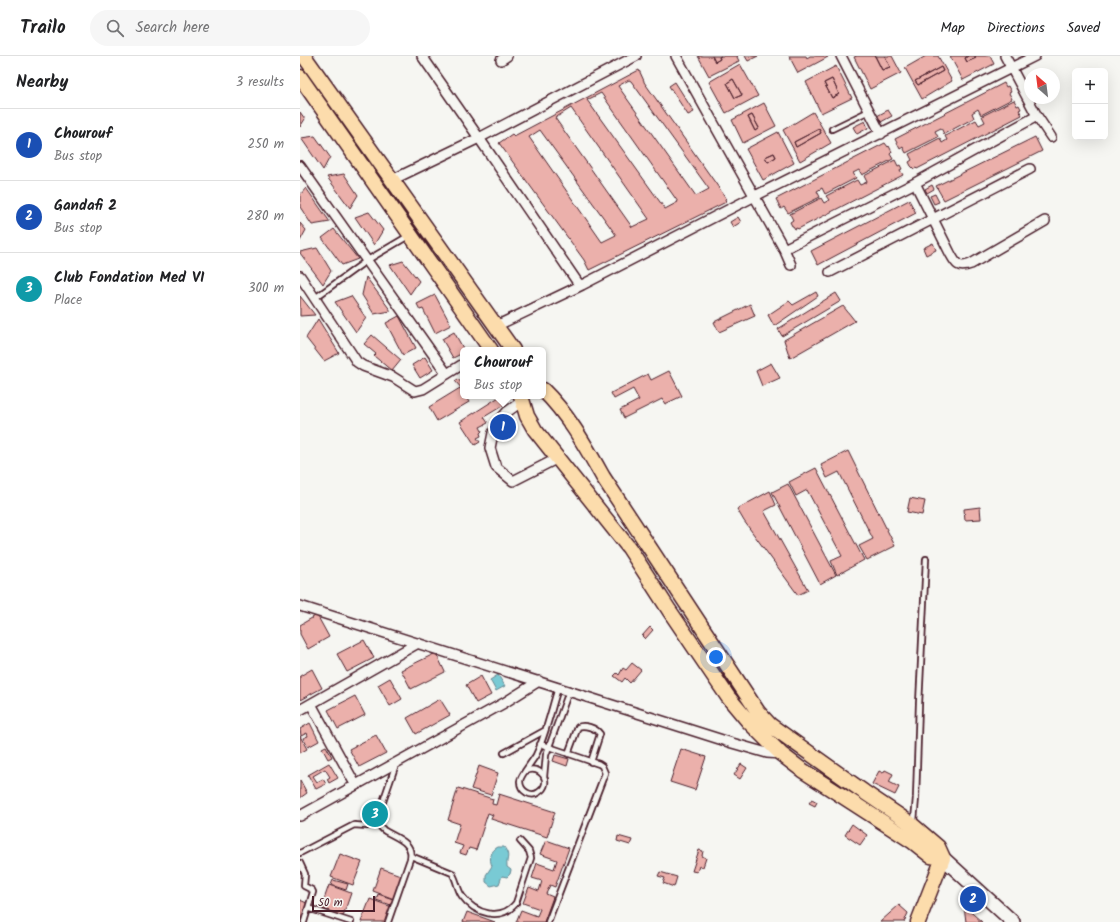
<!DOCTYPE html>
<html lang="en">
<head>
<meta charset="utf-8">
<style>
	:root { --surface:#fff; --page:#f6f6f6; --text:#202124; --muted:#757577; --line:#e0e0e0; --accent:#111827 }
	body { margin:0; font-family:Kalam,sans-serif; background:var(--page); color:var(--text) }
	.controls { position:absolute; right:12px; top:12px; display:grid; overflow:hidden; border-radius:6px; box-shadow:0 4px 16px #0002 }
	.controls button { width:36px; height:36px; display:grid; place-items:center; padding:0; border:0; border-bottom:1px solid var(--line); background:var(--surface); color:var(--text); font:20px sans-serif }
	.compass { position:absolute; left:724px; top:12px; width:36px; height:36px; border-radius:50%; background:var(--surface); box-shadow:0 4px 16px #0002; rotate:332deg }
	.scale { position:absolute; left:12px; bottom:10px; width:63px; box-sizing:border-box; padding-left:4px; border:2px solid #4a1f2b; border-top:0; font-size:11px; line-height:14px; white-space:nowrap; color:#4a1f2b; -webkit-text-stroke:3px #f6f6f2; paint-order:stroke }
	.you { position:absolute; left:416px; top:601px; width:14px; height:14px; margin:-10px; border:3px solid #fff; border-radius:50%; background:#1a73e8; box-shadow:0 0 0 6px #1a73e833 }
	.badge { display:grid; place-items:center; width:26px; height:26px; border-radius:50%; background:var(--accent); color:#fff; font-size:13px; font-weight:700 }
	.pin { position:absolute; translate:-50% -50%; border:2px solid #fff; box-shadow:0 1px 4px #0006 }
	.popup { position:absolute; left:160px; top:291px; width:86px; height:52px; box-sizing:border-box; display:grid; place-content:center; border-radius:6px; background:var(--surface); filter:drop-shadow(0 1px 3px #0005); font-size:13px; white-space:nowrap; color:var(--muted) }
	.popup b { font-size:15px; color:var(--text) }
	.popup::after { content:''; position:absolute; left:50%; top:100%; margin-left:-8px; border:8px solid transparent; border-top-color:var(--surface) }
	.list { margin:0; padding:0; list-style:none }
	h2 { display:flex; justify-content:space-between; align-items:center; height:52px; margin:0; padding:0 16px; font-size:17px }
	h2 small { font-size:13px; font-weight:400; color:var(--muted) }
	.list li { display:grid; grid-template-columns:26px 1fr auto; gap:12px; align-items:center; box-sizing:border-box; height:72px; padding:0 16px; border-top:1px solid var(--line) }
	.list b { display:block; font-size:15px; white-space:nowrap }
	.list p { margin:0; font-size:13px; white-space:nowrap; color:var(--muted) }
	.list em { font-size:13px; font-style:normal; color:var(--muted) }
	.icon { flex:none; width:22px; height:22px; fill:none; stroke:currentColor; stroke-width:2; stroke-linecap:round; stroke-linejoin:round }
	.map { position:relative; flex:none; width:820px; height:866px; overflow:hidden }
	header { display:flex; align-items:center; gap:24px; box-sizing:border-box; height:56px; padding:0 20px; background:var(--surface); border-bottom:1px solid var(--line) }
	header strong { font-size:19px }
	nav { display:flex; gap:22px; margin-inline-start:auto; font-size:14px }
	.search { width:280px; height:36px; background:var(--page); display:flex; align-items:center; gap:10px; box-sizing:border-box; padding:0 14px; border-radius:22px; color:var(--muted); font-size:15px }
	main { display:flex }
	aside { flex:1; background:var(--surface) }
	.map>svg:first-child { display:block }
</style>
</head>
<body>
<header>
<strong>Trailo</strong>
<div class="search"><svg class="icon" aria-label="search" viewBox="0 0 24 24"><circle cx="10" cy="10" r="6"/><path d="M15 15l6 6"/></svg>Search here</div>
<nav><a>Map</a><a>Directions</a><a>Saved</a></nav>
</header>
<main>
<aside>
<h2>Nearby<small>3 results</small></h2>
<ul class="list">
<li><span class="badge" style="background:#1a4fb4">1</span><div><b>Chourouf</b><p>Bus stop</p></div><em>250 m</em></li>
<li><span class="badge" style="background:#1a4fb4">2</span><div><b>Gandafi 2</b><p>Bus stop</p></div><em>280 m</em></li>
<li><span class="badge" style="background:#0f9aa8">3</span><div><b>Club Fondation Med VI</b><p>Place</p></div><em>300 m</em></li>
</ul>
</aside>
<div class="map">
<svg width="820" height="866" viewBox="0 0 820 866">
	<rect width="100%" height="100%" fill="#f6f6f2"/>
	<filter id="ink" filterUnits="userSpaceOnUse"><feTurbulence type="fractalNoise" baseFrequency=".025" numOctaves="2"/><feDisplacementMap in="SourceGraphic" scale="8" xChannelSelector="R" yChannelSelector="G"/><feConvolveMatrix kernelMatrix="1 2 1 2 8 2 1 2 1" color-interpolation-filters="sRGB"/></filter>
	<g filter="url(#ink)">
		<path fill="#79cad4" stroke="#668690" d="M 198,619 L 205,630 L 196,635 L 190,624 Z
			M 198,791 L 204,791 C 211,801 206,801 207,811 L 211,814 L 210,818 L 207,821 L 202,820 L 199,828 L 191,830 L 186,826 L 186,819 L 192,810 C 189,803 190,795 198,791 Z"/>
		<path fill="#ebb0ab" stroke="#4a1f2b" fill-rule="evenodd" d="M 398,0 L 412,0 L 415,6 L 420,3 L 419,1 L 421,0 L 438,0 L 437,1 L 439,5 L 409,20 Z
			M 412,0 L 421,0 L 419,1 L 420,3 L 415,6 Z
			M 445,0 L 458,0 L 448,5 Z
			M 489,0 L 506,0 L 507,2 L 510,0 L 527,0 L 528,1 L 498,17 Z
			M 557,0 L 575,0 L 582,14 L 590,11 L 585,0 L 592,0 L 601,17 L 570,33 L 554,1 Z
			M 575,0 L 585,0 L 590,11 L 582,14 Z
			M 626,0 L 638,0 L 652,25 L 622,43 L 605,12 ZM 641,11 L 643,15 L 618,29 L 615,25 Z
			M 650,0 L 668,0 L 665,2 L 667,6 L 676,2 L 675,0 L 690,0 L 694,8 L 663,24 Z
			M 668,0 L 675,0 L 676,2 L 667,6 L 665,2 Z
			M 440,8 L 458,40 L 426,57 L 409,26 ZM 433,23 L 442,39 L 435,42 L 427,27 Z
			M 536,10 L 552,42 L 521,57 L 506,26 ZM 532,23 L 539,38 L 532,42 L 524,27 Z
			M 641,11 L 643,15 L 618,29 L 615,25 Z
			M 339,14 L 344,25 L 344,26 L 426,142 L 425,143 L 426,146 L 289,214 L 284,204 L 199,87 L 212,78 L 214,80 ZM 329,24 L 331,25 L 409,133 L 396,140 L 318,30 ZM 301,37 L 378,146 L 365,153 L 287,44 ZM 271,52 L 349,163 L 332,171 L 255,62 ZM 240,74 L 316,179 L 302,186 L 229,81 Z
			M 433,23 L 442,39 L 435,42 L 427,27 Z
			M 532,23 L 539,38 L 532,42 L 524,27 Z
			M 375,26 L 394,56 L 388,59 L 369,30 Z
			M 704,27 L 706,31 L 708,30 L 711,36 L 709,37 L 712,43 L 681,59 L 678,53 L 672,57 L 674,62 L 644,78 L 641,72 L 635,75 L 638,81 L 606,97 L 603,91 L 600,93 L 595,83 Z
			M 714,44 L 717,50 L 719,49 L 721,53 L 719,54 L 722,59 L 617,113 L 616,112 L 614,113 L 611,110 L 609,106 L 612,104 L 609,98 L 640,82 L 642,87 L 647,84 L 645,80 L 676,64 L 679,69 L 685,66 L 682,60 Z
			M 464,47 L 476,70 L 443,87 L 432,64 ZM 452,59 L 459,72 L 455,75 L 448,61 Z
			M 588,54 L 592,60 L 581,66 L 577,60 Z
			M 0,56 L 5,63 L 0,71 Z
			M 513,56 L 531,87 L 500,105 L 483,74 ZM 519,73 L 521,77 L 496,91 L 494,86 Z
			M 452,59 L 459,72 L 455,75 L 448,61 Z
			M 565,65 L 568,72 L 557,78 L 553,71 Z
			M 519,73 L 521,77 L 496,91 L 494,86 Z
			M 478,76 L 494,107 L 463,124 L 446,93 ZM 474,97 L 476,101 L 468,106 L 465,101 Z
			M 15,80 L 30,101 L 23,114 L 1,82 Z
			M 735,81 L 742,95 L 644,144 L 636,130 Z
			M 585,87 L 588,91 L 589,90 L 592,96 L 590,98 L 593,103 L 562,119 L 559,114 L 553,117 L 556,122 L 525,138 L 522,132 L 517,135 L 520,141 L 488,157 L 484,151 L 481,153 L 476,143 Z
			M 474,97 L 476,101 L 468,106 L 465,101 Z
			M 595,104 L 598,110 L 600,109 L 602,113 L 600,114 L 603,119 L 498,173 L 497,172 L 495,173 L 493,170 L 492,170 L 490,166 L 493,164 L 490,158 L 521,142 L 524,147 L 529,144 L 526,140 L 557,124 L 560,129 L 567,126 L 564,120 Z
			M 44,118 L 58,139 L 50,152 L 27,121 Z
			M 632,129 L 634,133 L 627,137 L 625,133 Z
			M 6,132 L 30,166 L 12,169 L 0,151 L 0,139 Z
			M 635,138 L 639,146 L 634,148 L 630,140 Z
			M 609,144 L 616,157 L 518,209 L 511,195 Z
			M 69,156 L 83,174 L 74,189 L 55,161 Z
			M 438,161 L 441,166 L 433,171 L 430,166 Z
			M 0,167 L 6,174 L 0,185 Z
			M 34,173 L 58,203 L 42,209 L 22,182 Z
			M 633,187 L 636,194 L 626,199 L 623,192 Z
			M 17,192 L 31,215 L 23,228 L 0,197 L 0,196 Z
			M 103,205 L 119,225 L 110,238 L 90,209 Z
			M 66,221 L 91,255 L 74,258 L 62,239 Z
			M 516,236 L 518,240 L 474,270 L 468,259 L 489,245 L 493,249 Z
			M 536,237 L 541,245 L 482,280 L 478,273 Z
			M 135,239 L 151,269 L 135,277 L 123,253 L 120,254 L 117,248 Z
			M 0,240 L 15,259 L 0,260 Z
			M 51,240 L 66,262 L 56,276 L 35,246 Z
			M 450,248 L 455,260 L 419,276 L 414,266 Z
			M 543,250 L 555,265 L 490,302 L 484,284 Z
			M 99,260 L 116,292 L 103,299 L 86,267 Z
			M 18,263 L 39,297 L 24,305 L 6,282 Z
			M 154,276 L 164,294 L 163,294 L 163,297 L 153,302 L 142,283 Z
			M 72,279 L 101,304 L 92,315 L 74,300 L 76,298 L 64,288 Z
			M 125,301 L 133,314 L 120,322 L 112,309 Z
			M 471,307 L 480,322 L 462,330 L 456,315 Z
			M 369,315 L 382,340 L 365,348 L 362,343 L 324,362 L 320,354 L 339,344 L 333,333 L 314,343 L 311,337 L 348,318 L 351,324 Z
			M 158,323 L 163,329 L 163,334 L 155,325 Z
			M 160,332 L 163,337 L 163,340 L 165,340 L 169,346 L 137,365 L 129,351 Z
			M 199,341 L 204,349 L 184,361 L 188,367 L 180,371 L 182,375 L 180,377 L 181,380 L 177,382 L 180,386 L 175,389 L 160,366 Z
			M 548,395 L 595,490 L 567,504 L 559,490 L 573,483 L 539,416 L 527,422 L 521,409 Z
			M 516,412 L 564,504 L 537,519 L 531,505 L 542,500 L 507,434 L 496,440 L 489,426 Z
			M 488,428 L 536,519 L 520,528 L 472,436 Z
			M 470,435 L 476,449 L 464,455 L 508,534 L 498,539 L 444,465 L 437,453 Z
			M 610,442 L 625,445 L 622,459 L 607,456 Z
			M 680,451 L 681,463 L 665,464 L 664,453 Z
			M 17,559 L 29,581 L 8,593 L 0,578 L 0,569 Z
			M 350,571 L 353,574 L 345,583 L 342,580 Z
			M 64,584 L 74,602 L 47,616 L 37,598 Z
			M 136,597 L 145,616 L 111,633 L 101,614 Z
			M 332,607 L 341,614 L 330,627 L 325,622 L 322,626 L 314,620 L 317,617 L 319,619 L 323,612 L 326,614 Z
			M 12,613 L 22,632 L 0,644 L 0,620 Z
			M 181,620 L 191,639 L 176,647 L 166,629 Z
			M 90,622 L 102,643 L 90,650 L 78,629 Z
			M 55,640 L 65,659 L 38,673 L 28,654 Z
			M 140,643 L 150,659 L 116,678 L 107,662 Z
			M 10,667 L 19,685 L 8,691 L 3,682 L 8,680 L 7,677 L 1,680 L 0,673 Z
			M 76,679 L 86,697 L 59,711 L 49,693 Z
			M 0,680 L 7,693 L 0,697 Z
			M 26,690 L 32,701 L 28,703 L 22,692 Z
			M 381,693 L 406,701 L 395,734 L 370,726 Z
			M 255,699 L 269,703 L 267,710 L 253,705 Z
			M 29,707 L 38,722 L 29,727 L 27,723 L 30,721 L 25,713 L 13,720 L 17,726 L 23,723 L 26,728 L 16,733 L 8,719 Z
			M 441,708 L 447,712 L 440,723 L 434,719 Z
			M 179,710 L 198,717 L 191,739 L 171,733 Z
			M 585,714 L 593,718 L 589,726 L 599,731 L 595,739 L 572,728 L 579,715 L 583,717 Z
			M 0,724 L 7,737 L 0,742 Z
			M 158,732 L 193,743 L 192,748 L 196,749 L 199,738 L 255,756 L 247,781 L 191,763 L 193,759 L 188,757 L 176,794 L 169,792 L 166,799 L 160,797 L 163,790 L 154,787 L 160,768 L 148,764 Z
			M 512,743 L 517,746 L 515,750 L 509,747 Z
			M 552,768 L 567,779 L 560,789 L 545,779 Z
			M 318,780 L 332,784 L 330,789 L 317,785 Z
			M 246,784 L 269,792 L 255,831 L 250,829 L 246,838 L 253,841 L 244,866 L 216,866 L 221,854 L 237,860 L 240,853 L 223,847 L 229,831 L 239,835 L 242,825 L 232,822 L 237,807 L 254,813 L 257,804 L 240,798 Z
			M 399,794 L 403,795 L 402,800 L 406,802 L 403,811 L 399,810 L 397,816 L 392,815 Z
			M 40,798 L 62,806 L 53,829 L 31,821 Z
			M 81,812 L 103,820 L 94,843 L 73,835 Z
			M 360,816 L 377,821 L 374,831 L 363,827 L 365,822 L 358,820 Z
			M 33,824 L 48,828 L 46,834 L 31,829 Z
			M 29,829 L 51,837 L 43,860 L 21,852 Z
			M 78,838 L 93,843 L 91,849 L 76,844 Z
			M 70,843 L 92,851 L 86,866 L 61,866 Z
			M 0,844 L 9,848 L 2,866 L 0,866 Z
			M 599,849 L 608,857 L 604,866 L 580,866 Z
			M 664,850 L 682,866 L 666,866 Z
			M 167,856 L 195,866 L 163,866 Z"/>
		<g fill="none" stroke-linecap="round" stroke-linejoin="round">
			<g stroke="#4a1f2b" stroke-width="8">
				<path id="lane" d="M 532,73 L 569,55
					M 15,242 L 66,205 L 110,179
					M 240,688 L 299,708 L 302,710 L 305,717 L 248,866
					M 204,697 L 244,675
					M 268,698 L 278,671 C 284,668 296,672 300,678 L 291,706
					M 226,715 C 241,708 253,727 239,736 C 231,742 220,735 220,725 C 220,720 232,706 236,699 C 246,678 251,654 258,632
					M 244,721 L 246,699 L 269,635
					M 76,766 C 79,769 82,773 85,775 C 97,782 114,787 110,803 L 88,866
					M 613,766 L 614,765 L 616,742 L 619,648 L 626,503
					M 0,797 L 54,769 L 67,770 L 76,766 L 96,708
					M 111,800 L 152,817 C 157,824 157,833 162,840 C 175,858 201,866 216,847 L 231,802 L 229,795 L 220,785
					M 0,807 L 5,818 L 4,830 L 12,834 L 13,836 L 4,866
					M 8,852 L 51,866"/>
			</g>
			<g stroke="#4a1f2b" stroke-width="12">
				<path id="street" d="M 122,0 L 179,82 L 278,227 L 282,229
					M 376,0 L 484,193 L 491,209
					M 541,0 L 581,78
					M 705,0 L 737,60 L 751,81
					M 201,4 L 207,0
					M 0,110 L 147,318
					M 92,124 L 179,82 L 336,0
					M 615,127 L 650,197 C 656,208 658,213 671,208 L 745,165
					M 484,193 L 615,127 L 737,60
					M 530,216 L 730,113
					M 0,220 L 57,306 L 63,310 L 93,321 L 115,335 L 123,333 L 163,308
					M 196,270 L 282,229 L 455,140 L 735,0
					M 222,345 L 207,356 L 200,364 L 193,377 L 190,392 L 196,411 L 213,425 L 258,402
					M 0,550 L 432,687 L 467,697 L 481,698
					M 11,648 L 55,728
					M 0,654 L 118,587
					M 0,760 L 204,647 L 239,625"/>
			</g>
			<g stroke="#4a1f2b" stroke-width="16">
				<path id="secondary" d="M 643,802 L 713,866"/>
			</g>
			<g stroke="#4a1f2b" stroke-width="17">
				<path id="primary" d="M 4,0 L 213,294
					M 0,21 L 191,294
					M 243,334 C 268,358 286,391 303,421 L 458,656 L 470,669 L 564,736 L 610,767 L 638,791 L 643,802 L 618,866
					M 221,340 L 227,360 L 235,374 L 329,492 L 369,554 L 428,641 L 448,665 L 481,698 L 502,714 L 612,785 L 631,800 L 643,802"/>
			</g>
			<use href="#lane" stroke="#f6f6f2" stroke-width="4.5"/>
			<use href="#street" stroke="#f6f6f2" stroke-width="9"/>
			<use href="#secondary" stroke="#f6f6f2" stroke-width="13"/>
			<use href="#primary" stroke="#fcdcac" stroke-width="14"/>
		</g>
	</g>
</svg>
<div class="controls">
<button>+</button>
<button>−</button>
</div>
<svg class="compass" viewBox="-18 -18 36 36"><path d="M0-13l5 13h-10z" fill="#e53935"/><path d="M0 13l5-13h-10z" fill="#757577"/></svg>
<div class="scale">50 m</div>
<div class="you"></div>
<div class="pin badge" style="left:203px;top:371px;background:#1a4fb4">1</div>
<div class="popup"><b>Chourouf</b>Bus stop</div>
<div class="pin badge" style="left:673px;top:843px;background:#1a4fb4">2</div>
<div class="pin badge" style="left:75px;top:758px;background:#0f9aa8">3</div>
</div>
</main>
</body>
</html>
